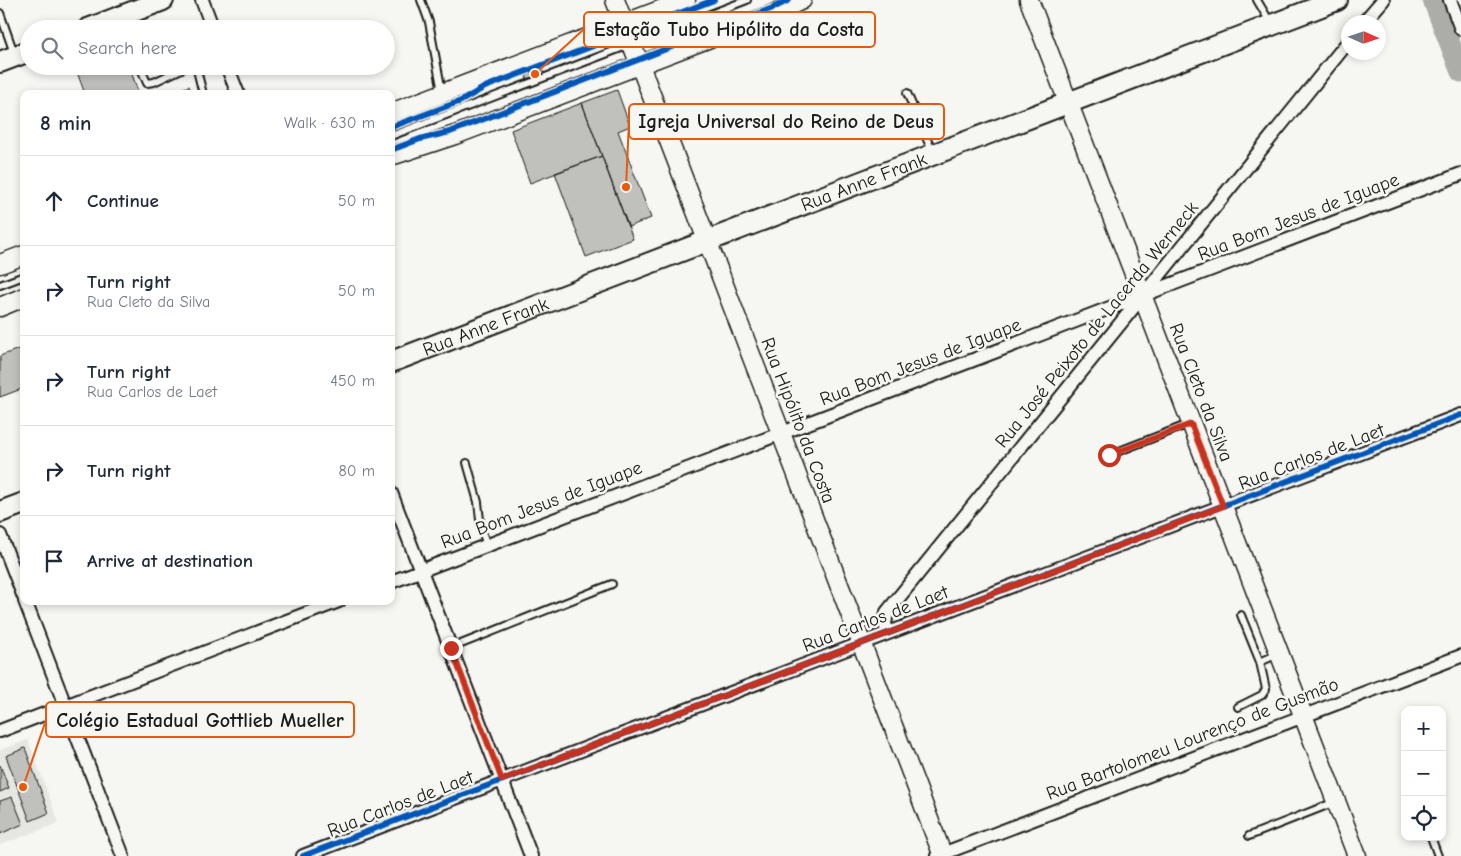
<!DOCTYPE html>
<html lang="en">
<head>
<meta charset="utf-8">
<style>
	:root { --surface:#fff; --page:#f6f6f7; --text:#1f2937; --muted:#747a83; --line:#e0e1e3 }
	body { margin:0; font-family:"Comic Neue",sans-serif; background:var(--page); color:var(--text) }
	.controls { position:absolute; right:15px; bottom:15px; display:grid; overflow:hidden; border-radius:10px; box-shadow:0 2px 8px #0003 }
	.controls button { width:45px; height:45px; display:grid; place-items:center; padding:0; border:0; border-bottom:1px solid var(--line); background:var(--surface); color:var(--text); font:25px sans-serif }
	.compass { position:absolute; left:1341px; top:15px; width:45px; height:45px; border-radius:50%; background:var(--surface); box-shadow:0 2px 8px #0003; rotate:93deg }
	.stop { position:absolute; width:15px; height:15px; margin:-11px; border:4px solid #c8321e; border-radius:50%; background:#fff }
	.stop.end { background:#c8321e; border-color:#fff; box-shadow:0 1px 5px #0008 }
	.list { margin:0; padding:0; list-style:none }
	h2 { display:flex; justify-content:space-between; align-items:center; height:65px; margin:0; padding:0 20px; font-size:21px }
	h2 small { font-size:16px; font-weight:400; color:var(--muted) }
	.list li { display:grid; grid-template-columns:32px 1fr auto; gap:15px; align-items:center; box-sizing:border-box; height:90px; padding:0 20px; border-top:1px solid var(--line) }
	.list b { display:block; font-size:19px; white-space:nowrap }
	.list p { margin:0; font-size:16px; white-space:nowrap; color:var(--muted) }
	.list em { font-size:16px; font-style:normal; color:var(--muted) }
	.icon { flex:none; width:28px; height:28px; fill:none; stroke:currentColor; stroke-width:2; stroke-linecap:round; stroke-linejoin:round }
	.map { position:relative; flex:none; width:1461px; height:856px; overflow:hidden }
	.search { position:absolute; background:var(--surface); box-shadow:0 2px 8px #0003; left:20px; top:20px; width:375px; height:55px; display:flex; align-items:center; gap:12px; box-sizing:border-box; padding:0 18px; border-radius:28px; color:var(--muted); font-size:19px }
	.panel { position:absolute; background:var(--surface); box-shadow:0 2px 8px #0003; left:20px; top:90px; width:375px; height:515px; border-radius:10px }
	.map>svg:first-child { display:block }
</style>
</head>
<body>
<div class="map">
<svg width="1461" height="856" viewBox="0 0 1461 856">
	<rect width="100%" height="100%" fill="#f6f6f2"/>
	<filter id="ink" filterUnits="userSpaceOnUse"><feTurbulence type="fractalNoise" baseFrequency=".02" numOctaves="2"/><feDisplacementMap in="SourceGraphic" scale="10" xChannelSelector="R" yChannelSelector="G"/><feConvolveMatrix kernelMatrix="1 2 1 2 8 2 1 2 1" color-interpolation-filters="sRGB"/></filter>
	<g filter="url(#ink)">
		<path fill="#e6e6e2" d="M 28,740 L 59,823 L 0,845 L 0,750 Z"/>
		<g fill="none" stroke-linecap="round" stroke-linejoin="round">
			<path stroke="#acaca9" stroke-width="21" d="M 1433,0 L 1461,72"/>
		</g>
		<path fill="#c0c0bd" stroke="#1c1c1c" d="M 92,66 L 129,66 L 139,94 L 85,94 L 77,72 Z
			M 542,69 L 544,73 L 527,79 L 526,76 Z
			M 189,86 L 192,94 L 169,94 Z
			M 617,90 L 630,126 L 618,131 L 651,218 L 628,227 L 582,103 Z
			M 582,103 L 602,156 L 530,183 L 511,130 Z
			M 602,156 L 633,239 L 586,257 L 555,173 Z
			M 24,347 L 24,388 L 0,397 L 0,356 Z
			M 25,748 L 49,813 L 30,821 L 6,756 Z
			M 0,765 L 9,788 L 0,792 Z
			M 12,797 L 23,824 L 0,834 L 0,801 Z"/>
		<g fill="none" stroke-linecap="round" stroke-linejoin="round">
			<g stroke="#1c1c1c" stroke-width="10">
				<path id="lane" d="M 421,0 L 429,22 L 442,92
					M 1257,0 L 1270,22
					M 0,13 L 14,53
					M 140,66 L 147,83 L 154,82 L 188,66
					M 196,66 L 203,94
					M 907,93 L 932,151
					M 391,136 L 747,0
					M 0,285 L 24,276
					M 1109,455 L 1189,424
					M 467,463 L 478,502 L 481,529 L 487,545
					M 1241,615 L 1260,662
					M 451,648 L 612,584
					M 1238,707 L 1262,695 L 1266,689 L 1260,662 L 1278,654
					M 1249,836 L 1335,802
					M 1431,837 L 1438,856"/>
			</g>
			<g stroke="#1c1c1c" stroke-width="16">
				<path id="street" d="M 202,0 L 213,29
					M 1450,0 L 1461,29
					M 1364,22 L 1383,0
					M 227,66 L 238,94
					M 391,493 L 531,856
					M 0,535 L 24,597
					M 391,582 L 1461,174
					M 25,601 L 123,856
					M 888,633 L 885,624 L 887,612 L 1348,42
					M 0,731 L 339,601
					M 303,856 L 1461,415
					M 937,856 L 1461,656"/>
			</g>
			<g stroke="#1c1c1c" stroke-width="21">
				<path id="secondary" d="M 615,0 L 943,856
					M 1029,0 L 1357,856
					M 391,113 L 686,0
					M 391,156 L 455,135 L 773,14 L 802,0
					M 0,264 L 24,255
					M 0,307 L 24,297"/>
			</g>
			<g stroke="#1c1c1c" stroke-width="24">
				<g id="primary">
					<path d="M 88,29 L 163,0"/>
					<path d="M 0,62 L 29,51"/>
					<path id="s1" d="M 391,362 L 1337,0"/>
					<path d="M 0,512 L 24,503"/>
				</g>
			</g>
			<use href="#lane" stroke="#f6f6f2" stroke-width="6"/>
			<use href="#street" stroke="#f6f6f2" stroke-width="12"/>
			<use href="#secondary" stroke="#f6f6f2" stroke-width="18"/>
			<use href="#primary" stroke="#f6f6f2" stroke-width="20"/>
			<g stroke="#f6f6f2" stroke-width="9">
				<path id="cycleway" d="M 391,127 L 461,101 L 485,87 L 714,0
					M 391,150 L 420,139 L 450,132 L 773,8 L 789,0
					M 303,856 L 1461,415"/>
			</g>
			<use href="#cycleway" stroke="#0057b8" stroke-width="6"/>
		</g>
	</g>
	<g fill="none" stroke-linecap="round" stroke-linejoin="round" filter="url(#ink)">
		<path stroke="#c8321e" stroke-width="6" d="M 451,648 L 502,780 L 1223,506 L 1191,424 L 1109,455"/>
	</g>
	<g text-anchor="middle" stroke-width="5" stroke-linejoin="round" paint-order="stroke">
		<g font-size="19" fill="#1c1c1c" stroke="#f6f6f2">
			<text dy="7" stroke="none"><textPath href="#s1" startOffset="506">Rua Anne Frank</textPath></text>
			<text transform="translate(1298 216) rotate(-21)" y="7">Rua Bom Jesus de Iguape</text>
			<text transform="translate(1096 324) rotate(-51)" y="7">Rua José Peixoto de Lacerda Werneck</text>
			<text dy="7" stroke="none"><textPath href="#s1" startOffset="101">Rua Anne Frank</textPath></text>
			<text transform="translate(920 361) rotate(-21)" y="7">Rua Bom Jesus de Iguape</text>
			<text transform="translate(1202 392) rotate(69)" y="7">Rua Cleto da Silva</text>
			<text transform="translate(799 420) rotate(69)" y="7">Rua Hipólito da Costa</text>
			<text transform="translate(1311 456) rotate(-21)" y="7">Rua Carlos de Laet</text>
			<text transform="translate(541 504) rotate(-21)" y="7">Rua Bom Jesus de Iguape</text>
			<text transform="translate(875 618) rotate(-21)" y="7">Rua Carlos de Laet</text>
			<text transform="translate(1192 738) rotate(-21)" y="7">Rua Bartolomeu Lourenço de Gusmão</text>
			<text transform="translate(400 803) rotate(-21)" y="7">Rua Carlos de Laet</text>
		</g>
	</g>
	<path fill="none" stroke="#e8590c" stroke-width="2" d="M535 74L584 29M626 187L629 121M23 787L46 720"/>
	<g fill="#e8590c" stroke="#f6f6f2" stroke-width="2">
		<circle cx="535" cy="74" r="5"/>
		<circle cx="626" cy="187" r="5"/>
		<circle cx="23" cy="787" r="5"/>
	</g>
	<g fill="#f6f6f2" stroke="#e8590c" stroke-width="2">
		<rect x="584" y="12" width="291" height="35" rx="5"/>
		<rect x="629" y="104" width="315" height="35" rx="5"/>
		<rect x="46" y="702" width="308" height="35" rx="5"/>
	</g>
	<g font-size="20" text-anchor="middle" font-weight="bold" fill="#1c1c1c">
		<text x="729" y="36">Estação Tubo Hipólito da Costa</text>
		<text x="786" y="128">Igreja Universal do Reino de Deus</text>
		<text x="200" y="727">Colégio Estadual Gottlieb Mueller</text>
	</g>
</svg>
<div class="controls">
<button>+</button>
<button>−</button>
<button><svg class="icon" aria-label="locate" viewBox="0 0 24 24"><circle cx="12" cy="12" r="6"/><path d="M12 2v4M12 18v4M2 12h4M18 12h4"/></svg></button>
</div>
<svg class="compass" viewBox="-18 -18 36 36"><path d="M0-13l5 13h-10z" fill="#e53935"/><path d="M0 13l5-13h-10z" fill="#747a83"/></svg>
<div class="stop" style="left:1109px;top:455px"></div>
<div class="stop end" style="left:451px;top:648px"></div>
<div class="search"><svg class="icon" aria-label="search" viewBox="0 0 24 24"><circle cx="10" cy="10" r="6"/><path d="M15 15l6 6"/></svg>Search here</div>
<section class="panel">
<h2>8 min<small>Walk · 630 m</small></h2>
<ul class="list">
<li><svg class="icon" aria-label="ahead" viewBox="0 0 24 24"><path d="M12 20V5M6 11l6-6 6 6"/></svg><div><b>Continue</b></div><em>50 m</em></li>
<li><svg class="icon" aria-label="right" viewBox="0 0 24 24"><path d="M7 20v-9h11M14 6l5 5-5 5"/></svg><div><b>Turn right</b><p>Rua Cleto da Silva</p></div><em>50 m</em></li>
<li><svg class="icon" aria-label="right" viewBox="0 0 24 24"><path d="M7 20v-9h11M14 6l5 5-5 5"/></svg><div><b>Turn right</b><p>Rua Carlos de Laet</p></div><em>450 m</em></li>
<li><svg class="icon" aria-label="right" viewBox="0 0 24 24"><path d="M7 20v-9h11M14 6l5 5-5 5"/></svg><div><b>Turn right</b></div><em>80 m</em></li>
<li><svg class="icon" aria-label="arrive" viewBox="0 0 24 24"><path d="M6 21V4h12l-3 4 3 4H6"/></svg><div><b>Arrive at destination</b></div></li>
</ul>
</section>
</div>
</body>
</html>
